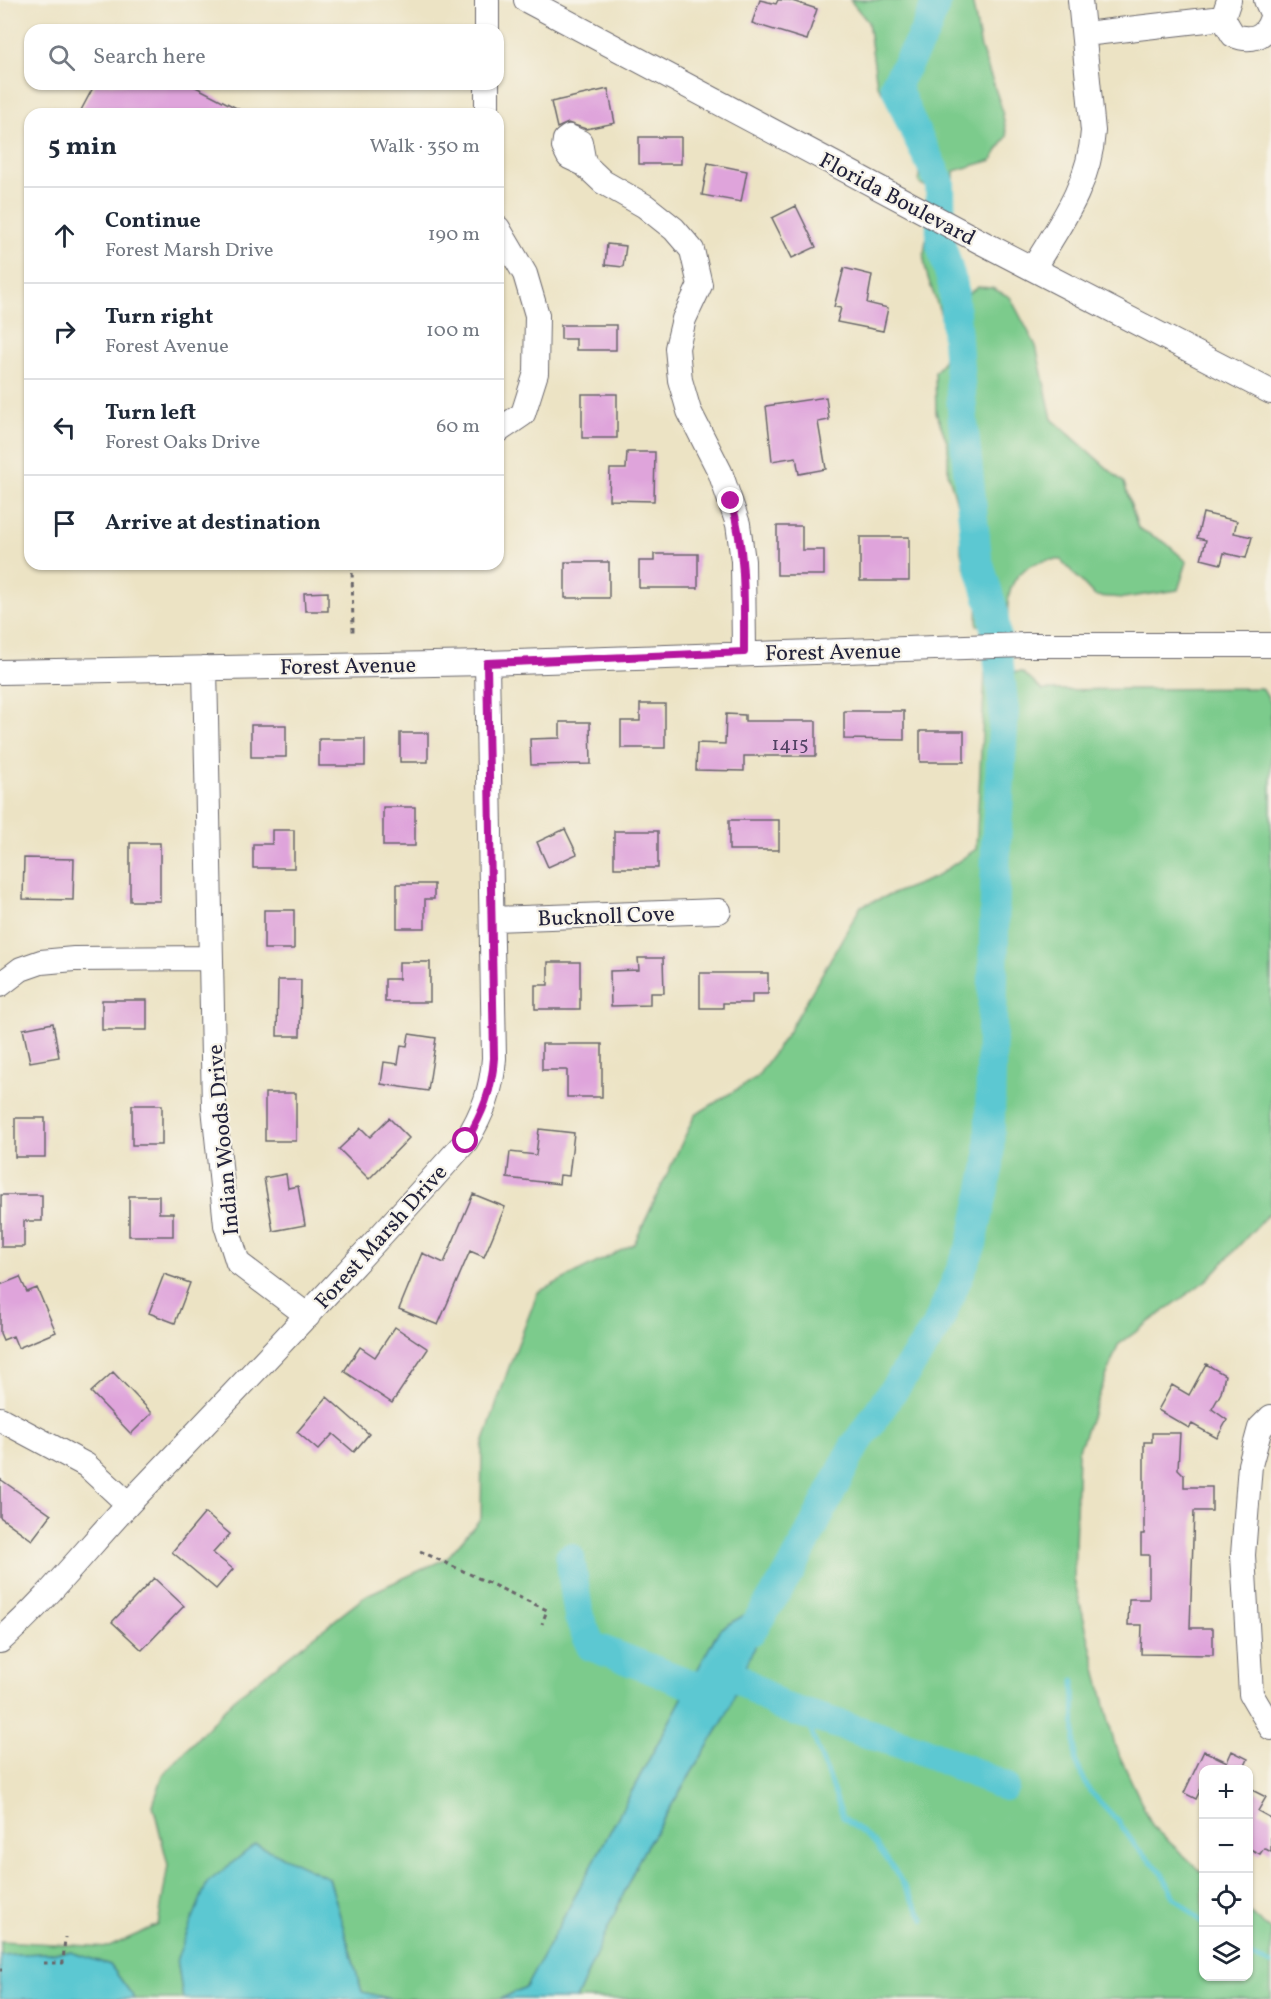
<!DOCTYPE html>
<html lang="en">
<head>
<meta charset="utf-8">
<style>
	:root { --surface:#fff; --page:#f6f6f7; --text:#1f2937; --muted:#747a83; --line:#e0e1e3 }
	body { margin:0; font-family:Vollkorn,serif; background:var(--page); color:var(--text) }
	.controls { position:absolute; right:18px; bottom:18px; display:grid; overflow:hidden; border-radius:12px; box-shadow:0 2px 4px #0004 }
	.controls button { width:54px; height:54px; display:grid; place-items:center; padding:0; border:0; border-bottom:2px solid var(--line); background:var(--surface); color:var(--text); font:30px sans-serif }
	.stop { position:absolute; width:18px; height:18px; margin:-14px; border:4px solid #b5179e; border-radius:50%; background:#fff }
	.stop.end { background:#b5179e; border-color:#fff; box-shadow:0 2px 6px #0008 }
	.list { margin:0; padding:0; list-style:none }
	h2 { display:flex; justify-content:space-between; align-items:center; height:78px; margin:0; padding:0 24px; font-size:26px }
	h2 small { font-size:20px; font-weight:400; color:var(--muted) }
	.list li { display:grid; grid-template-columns:39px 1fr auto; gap:18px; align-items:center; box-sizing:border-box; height:96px; padding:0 24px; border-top:2px solid var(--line) }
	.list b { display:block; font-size:22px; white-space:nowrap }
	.list p { margin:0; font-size:20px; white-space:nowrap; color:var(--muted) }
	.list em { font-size:20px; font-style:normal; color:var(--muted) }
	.icon { flex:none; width:33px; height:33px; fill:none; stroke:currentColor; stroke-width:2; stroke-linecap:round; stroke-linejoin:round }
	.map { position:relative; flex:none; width:1271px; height:1999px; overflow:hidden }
	.search { position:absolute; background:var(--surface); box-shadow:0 2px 4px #0004; left:24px; top:24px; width:480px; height:66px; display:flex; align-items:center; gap:15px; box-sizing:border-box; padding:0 21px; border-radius:18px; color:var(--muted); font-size:22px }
	.panel { position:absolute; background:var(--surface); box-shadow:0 2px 4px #0004; left:24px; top:108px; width:480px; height:462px; border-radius:18px }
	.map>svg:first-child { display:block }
</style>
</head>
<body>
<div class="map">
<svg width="1271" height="1999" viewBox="0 0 1271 1999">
	<rect width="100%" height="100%" fill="#f7f3e8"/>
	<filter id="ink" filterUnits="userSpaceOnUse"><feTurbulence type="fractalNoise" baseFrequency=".0167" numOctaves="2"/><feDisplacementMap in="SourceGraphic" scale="12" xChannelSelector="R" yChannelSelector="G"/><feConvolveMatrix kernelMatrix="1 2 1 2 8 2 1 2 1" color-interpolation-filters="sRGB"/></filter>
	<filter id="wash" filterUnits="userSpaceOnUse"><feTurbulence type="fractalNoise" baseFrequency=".008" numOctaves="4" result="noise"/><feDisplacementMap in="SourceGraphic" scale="24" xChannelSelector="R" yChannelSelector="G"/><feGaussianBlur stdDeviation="1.35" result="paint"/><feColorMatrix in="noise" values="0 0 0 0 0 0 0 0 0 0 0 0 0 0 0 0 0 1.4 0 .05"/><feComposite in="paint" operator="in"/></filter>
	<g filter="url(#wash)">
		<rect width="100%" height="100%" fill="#ece3c4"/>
		<path fill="#7bcb8c" stroke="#4e7664" stroke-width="1.5" d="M 850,0 L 972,0 L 981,48 L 1001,106 L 1007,136 L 992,160 L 954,171 L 954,202 L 919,183 L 919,156 L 898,113 L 877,85 L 868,22 Z
			M 927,234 L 957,251 L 966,295 L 978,287 L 992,288 L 1010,297 L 1036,346 L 1052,419 L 1124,483 L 1138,528 L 1166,543 L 1187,562 L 1178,590 L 1124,598 L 1095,596 L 1061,560 C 1040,558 1019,567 1011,588 C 1007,598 1008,614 1007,626 L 977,625 L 978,586 L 965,569 L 961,551 L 961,517 L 948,473 L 948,445 L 936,412 L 935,372 C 966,342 925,292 924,257 C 924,250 926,241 927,234 Z
			M 1022,672 L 1042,690 L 1262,688 L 1271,703 L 1271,1211 L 1208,1279 L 1118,1345 L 1078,1452 L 1074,1579 L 1115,1746 L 1153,1827 L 1203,1873 L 1204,1976 L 1248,1976 L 1249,1913 L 1271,1930 L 1271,1999 L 576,1999 L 640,1857 L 726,1716 L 773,1598 L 719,1630 L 526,1987 L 500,1999 L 390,1999 L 362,1992 L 329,1878 L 177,1958 L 183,1999 L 135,1999 L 110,1965 L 70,1952 L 0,1955 L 0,1941 L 109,1947 L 158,1925 L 168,1865 L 153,1805 L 163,1775 L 234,1699 L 367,1595 L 447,1558 L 481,1518 L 482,1447 L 508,1370 L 538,1292 L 634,1244 L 695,1115 L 757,1077 L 789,1031 L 861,906 L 934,878 L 976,849 L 985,673 Z"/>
		<path fill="#5bc8d2" stroke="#3e7586" stroke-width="1.5" d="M 774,1597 L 726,1716 L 640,1857 L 576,1999 L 500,1999 L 526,1987 L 719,1630 Z
			M 256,1844 L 329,1878 L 362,1992 L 390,1999 L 183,1999 L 177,1958 L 207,1883 Z
			M 70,1952 L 110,1965 L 135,1999 L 0,1999 L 0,1955 Z"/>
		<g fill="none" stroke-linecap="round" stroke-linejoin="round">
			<path stroke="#5bc8d2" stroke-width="5" d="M 1074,1680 L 1075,1760 L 1089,1790 L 1118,1821 L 1136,1847 L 1160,1870 L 1174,1897 L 1204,1924
				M 805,1714 L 843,1817 L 874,1842 L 894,1869 L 924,1920
				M 1248,1955 L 1271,1964"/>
			<path stroke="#5bc8d2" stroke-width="30" d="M 570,1558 L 579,1617 L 591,1646 L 711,1692
				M 751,1631 L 791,1570 L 854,1447 L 936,1328 L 972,1244 L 989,1165 L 996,844 L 1004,711 L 993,610 L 977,558 L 963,422 L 953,285 L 941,245 L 940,183 L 913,127 L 895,85 L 925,32 L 937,0
				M 726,1669 L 780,1706 L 921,1750 L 1004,1786"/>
		</g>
		<g id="blocks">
			<path fill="#dfa4db" d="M 760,0 L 776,4 L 778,0 L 789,0 L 817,9 L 807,40 L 752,23 Z
				M 95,84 L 190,84 L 248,114 L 79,114 Z
				M 608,89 L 615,123 L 586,129 L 568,123 L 557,128 L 551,102 Z
				M 639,137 L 681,137 L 681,164 L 639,164 Z
				M 708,163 L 747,171 L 741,202 L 702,195 Z
				M 796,206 L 816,247 L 792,258 L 772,218 Z
				M 607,244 L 626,246 L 623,267 L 605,265 Z
				M 844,268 L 872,275 L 867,303 L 888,308 L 883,331 L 837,322 L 841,308 L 834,307 Z
				M 561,325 L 616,325 L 616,350 L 576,350 L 576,339 L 561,339 Z
				M 582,394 L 617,394 L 617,438 L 582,438 Z
				M 826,397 L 829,420 L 818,422 L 826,469 L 799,474 L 796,457 L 772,461 L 766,406 Z
				M 627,452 L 655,452 L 654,501 L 609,500 L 610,469 L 626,469 Z
				M 1203,513 L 1237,521 L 1234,533 L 1252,537 L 1246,558 L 1224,553 L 1221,564 L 1201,559 L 1206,540 L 1197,538 Z
				M 777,526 L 802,526 L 802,550 L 824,550 L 824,575 L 777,575 Z
				M 860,537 L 909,537 L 909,581 L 860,581 Z
				M 654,554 L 698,554 L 698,588 L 639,588 L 639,561 L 654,561 Z
				M 565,562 L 609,562 L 609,598 L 565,598 Z
				M 328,592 L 328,611 L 305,611 L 304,593 Z
				M 640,704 L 665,704 L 665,748 L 621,748 L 621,721 L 640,721 Z
				M 844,711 L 904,711 L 904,740 L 844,739 Z
				M 726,714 L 745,715 L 745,721 L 816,721 L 816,756 L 744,756 L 744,771 L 696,770 L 697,743 L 725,744 Z
				M 560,722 L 590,722 L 591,764 L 531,765 L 530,739 L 560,738 Z
				M 251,725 L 286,725 L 286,757 L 251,757 Z
				M 920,731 L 964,731 L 964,762 L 920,762 Z
				M 400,733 L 428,733 L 428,762 L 400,762 Z
				M 319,739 L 365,739 L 365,766 L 319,766 Z
				M 383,807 L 415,807 L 415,846 L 383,846 Z
				M 729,820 L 779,820 L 779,850 L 729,850 Z
				M 565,829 L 577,854 L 548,867 L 537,842 Z
				M 272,830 L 294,830 L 294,868 L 253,868 L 253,844 L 272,844 Z
				M 614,831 L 658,831 L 658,868 L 614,868 Z
				M 130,843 L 160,843 L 160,901 L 130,901 Z
				M 24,858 L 74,859 L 73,900 L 23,899 Z
				M 397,884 L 434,884 L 434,899 L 425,899 L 425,928 L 397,928 Z
				M 264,910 L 294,910 L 294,949 L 264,949 Z
				M 638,958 L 663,958 L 664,993 L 650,993 L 650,1005 L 611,1006 L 610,971 L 639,970 Z
				M 399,962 L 430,962 L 430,1002 L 385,1002 L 385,979 L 399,979 Z
				M 548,962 L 580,962 L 580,1009 L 535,1009 L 535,985 L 548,985 Z
				M 700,973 L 768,973 L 768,994 L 752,994 L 752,1003 L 723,1003 L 723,1008 L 700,1008 Z
				M 278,980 L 301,980 L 300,1036 L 277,1036 Z
				M 102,1000 L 147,1000 L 147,1030 L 102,1030 Z
				M 53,1023 L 59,1057 L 30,1062 L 23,1029 Z
				M 409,1034 L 436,1038 L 428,1091 L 381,1084 L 384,1062 L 398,1064 L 401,1045 L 407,1046 Z
				M 542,1044 L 602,1044 L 602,1097 L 567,1097 L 567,1070 L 542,1070 Z
				M 265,1093 L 296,1093 L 296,1141 L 265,1141 Z
				M 132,1105 L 162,1105 L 162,1145 L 132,1145 Z
				M 15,1118 L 45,1118 L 45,1157 L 15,1157 Z
				M 389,1118 L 409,1138 L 369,1179 L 339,1149 L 361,1128 L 370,1137 Z
				M 539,1129 L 574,1133 L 569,1176 L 560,1175 L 559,1184 L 507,1178 L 510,1152 L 536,1155 Z
				M 286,1174 L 288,1188 L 298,1186 L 305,1225 L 273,1231 L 264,1178 Z
				M 473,1194 L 505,1207 L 484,1257 L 470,1251 L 438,1325 L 399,1309 L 422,1253 L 444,1263 Z
				M 1,1195 L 42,1195 L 42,1221 L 24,1221 L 24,1247 L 1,1247 Z
				M 129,1196 L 159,1196 L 159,1213 L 173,1213 L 173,1236 L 129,1236 Z
				M 164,1274 L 190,1283 L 175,1323 L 149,1313 Z
				M 20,1277 L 27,1292 L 37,1288 L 56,1332 L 18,1348 L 13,1336 L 3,1340 L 0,1333 L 0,1285 Z
				M 395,1327 L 428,1349 L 392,1403 L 344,1371 L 360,1347 L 375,1357 Z
				M 1206,1364 L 1225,1375 L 1221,1393 L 1212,1409 L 1227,1420 L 1217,1438 L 1192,1424 L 1189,1428 L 1158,1410 L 1172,1385 L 1189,1395 Z
				M 113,1372 L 152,1413 L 131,1434 L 91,1392 Z
				M 327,1397 L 369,1434 L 354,1452 L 333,1434 L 318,1450 L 297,1432 Z
				M 1152,1433 L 1180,1433 L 1178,1469 L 1184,1475 L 1184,1487 L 1212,1487 L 1212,1511 L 1194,1511 L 1190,1628 L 1213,1628 L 1213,1655 L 1141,1654 L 1142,1625 L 1128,1625 L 1129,1599 L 1149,1599 L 1149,1555 L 1141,1555 L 1141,1534 L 1144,1534 L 1144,1442 L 1152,1442 Z
				M 0,1479 L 51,1515 L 32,1540 L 0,1517 Z
				M 205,1513 L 230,1534 L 213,1553 L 233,1569 L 216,1589 L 172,1552 Z
				M 154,1578 L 184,1606 L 142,1650 L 112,1622 Z
				M 1204,1751 L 1227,1762 L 1232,1751 L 1248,1759 L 1243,1770 L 1203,1770 L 1203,1784 L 1196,1799 L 1184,1793 Z
				M 1248,1788 L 1266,1797 L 1258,1811 L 1271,1818 L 1271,1852 L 1264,1848 L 1260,1854 L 1248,1848 Z"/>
		</g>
	</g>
	<g filter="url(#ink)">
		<use href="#blocks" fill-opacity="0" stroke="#69666b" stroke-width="1.5"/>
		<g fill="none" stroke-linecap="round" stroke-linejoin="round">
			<g stroke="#69666b" stroke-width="26">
				<path id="minor" d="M 526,0 L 979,241 L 1271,392
					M 1229,0 L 1223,18 L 1233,35 C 1250,42 1265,38 1271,20
					M 1266,0 L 1271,11
					M 487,30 L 487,0
					M 1085,34 L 1223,18
					M 487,114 L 487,84
					M 584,164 L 580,142 L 569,137 L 565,140 L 564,147 L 569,157 L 584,164 L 603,182 L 645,206 L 674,229 L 692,250 L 700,285 L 684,319 L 677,348 L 680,380 L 689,411 L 720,472 L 738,524 L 743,561 L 744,652
					M 498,228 L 525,274 L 537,315 L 536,373 L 523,414 L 498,431
					M 1034,267 C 1061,223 1090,184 1093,131 L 1080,0
					M 205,668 L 214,1107 L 226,1225 L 238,1263 L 308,1316
					M 0,672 L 487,663 L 1026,645 L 1271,645
					M 492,919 L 719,911
					M 0,985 L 21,969 L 41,962 L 74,959 L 210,958
					M 1271,1417 L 1260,1428 L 1250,1465 L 1243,1555 L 1251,1694 L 1271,1728
					M 0,1419 L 86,1465 L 128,1504
					M 0,1641 C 50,1597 90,1544 136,1496 C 248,1379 359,1262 466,1141 C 483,1113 492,1090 494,1058 L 487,663"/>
			</g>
			<path stroke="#69666b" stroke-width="3" stroke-dasharray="4.5 4.5" stroke-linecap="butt" d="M 352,564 L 353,633
				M 420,1551 L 547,1610 L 542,1624
				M 43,1963 L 63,1963 L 65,1937
				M 0,1970 L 2,1970"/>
			<use href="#minor" stroke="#fff" stroke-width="24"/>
		</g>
	</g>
	<g fill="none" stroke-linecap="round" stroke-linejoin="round" filter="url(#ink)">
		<path stroke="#b5179e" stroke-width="8" d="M 466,1141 C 483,1113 492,1090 494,1058 L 487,663 L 744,652 C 744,602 746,550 731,501"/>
	</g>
	<g text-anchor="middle" stroke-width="4.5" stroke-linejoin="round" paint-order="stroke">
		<g font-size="20" fill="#514263">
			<text x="790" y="750">1415</text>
		</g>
		<g font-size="22" fill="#22223b" stroke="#f7f3e8">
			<text transform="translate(898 198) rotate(28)" y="8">Florida Boulevard</text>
			<text transform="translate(833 651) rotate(-1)" y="8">Forest Avenue</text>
			<text transform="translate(348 665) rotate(-1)" y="8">Forest Avenue</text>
			<text transform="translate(606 915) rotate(-2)" y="8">Bucknoll Cove</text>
			<text transform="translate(222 1140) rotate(-95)" y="8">Indian Woods Drive</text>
			<text transform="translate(380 1236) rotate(-48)" y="8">Forest Marsh Drive</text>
		</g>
	</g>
</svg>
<div class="controls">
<button>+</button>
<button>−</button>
<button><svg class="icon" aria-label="locate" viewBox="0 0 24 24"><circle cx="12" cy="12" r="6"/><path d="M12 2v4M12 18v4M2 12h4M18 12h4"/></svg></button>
<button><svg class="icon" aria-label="layers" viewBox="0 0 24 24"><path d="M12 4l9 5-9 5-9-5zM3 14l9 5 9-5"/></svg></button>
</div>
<div class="stop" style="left:466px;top:1141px"></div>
<div class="stop end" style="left:731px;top:501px"></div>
<div class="search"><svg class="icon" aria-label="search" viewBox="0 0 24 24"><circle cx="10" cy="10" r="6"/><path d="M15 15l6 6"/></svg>Search here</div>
<section class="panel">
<h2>5 min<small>Walk · 350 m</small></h2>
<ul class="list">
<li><svg class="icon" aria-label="ahead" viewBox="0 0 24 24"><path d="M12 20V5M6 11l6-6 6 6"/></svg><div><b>Continue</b><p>Forest Marsh Drive</p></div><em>190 m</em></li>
<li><svg class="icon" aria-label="right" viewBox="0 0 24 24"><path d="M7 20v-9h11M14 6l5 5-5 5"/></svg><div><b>Turn right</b><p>Forest Avenue</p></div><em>100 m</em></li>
<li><svg class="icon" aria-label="left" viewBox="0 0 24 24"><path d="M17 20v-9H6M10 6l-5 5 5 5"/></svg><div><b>Turn left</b><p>Forest Oaks Drive</p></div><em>60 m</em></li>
<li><svg class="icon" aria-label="arrive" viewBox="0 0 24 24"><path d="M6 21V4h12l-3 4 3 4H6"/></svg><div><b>Arrive at destination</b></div></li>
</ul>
</section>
</div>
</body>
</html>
